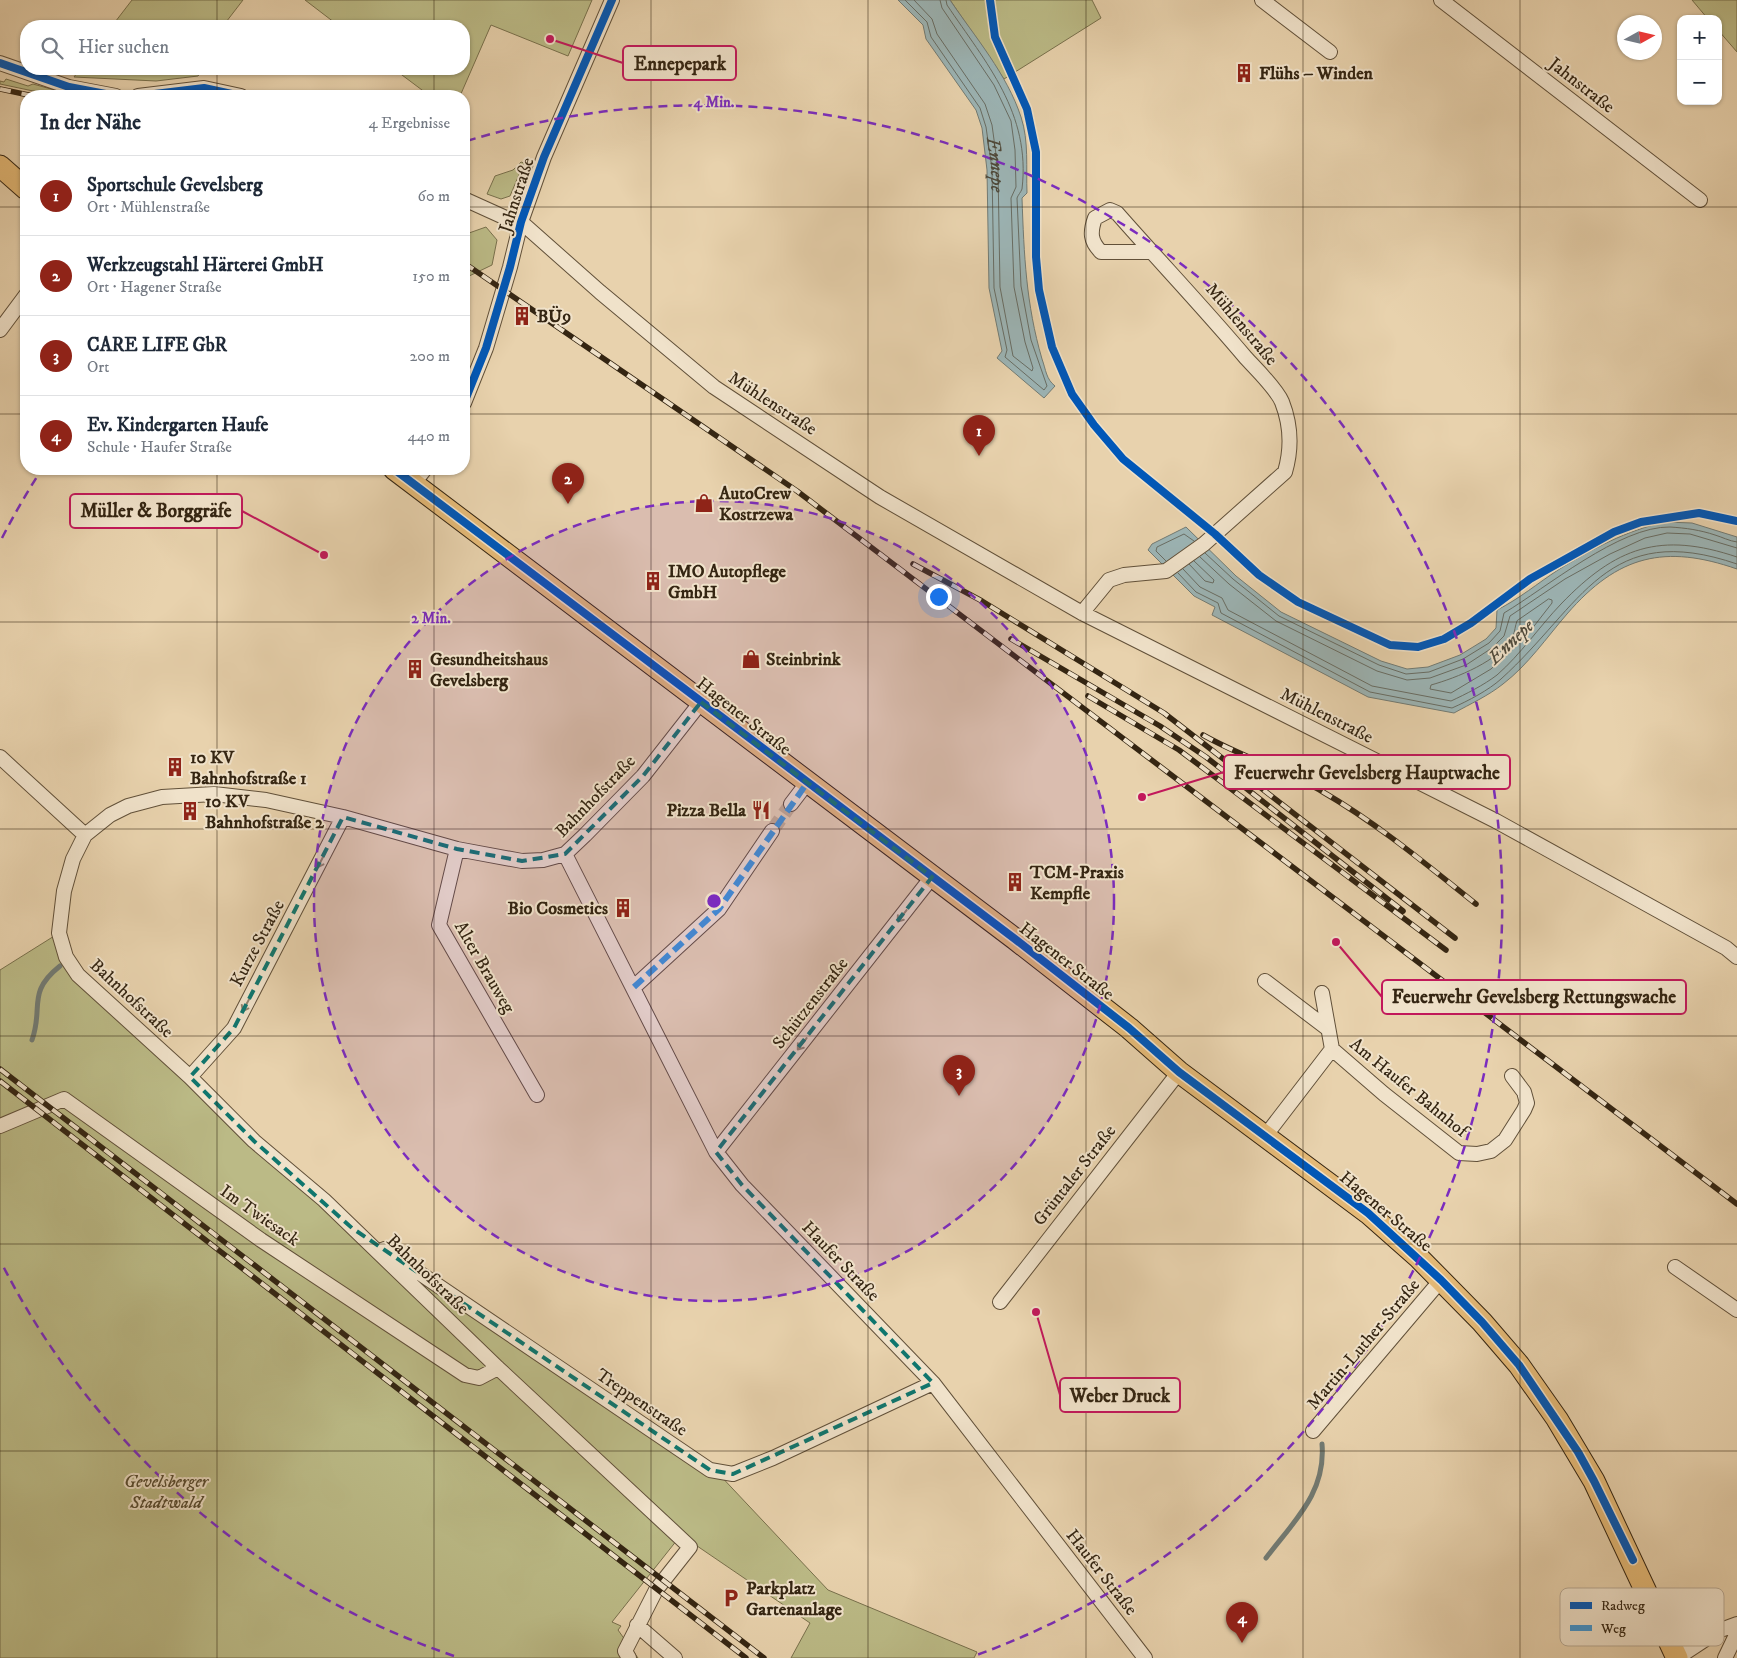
<!DOCTYPE html>
<html lang="de">
<head>
<meta charset="utf-8">
<style>
	:root { --surface:#fff; --page:#f2f2f3; --text:#1f2937; --muted:#747a83; --line:#e0e1e3; --accent:#8f2418 }
	body { margin:0; font-family:"IM FELL DW Pica",serif; background:var(--page); color:var(--text) }
	.controls { position:absolute; right:15px; top:15px; display:grid; overflow:hidden; border-radius:10px; box-shadow:0 1px 4px #0004 }
	.controls button { width:45px; height:45px; display:grid; place-items:center; padding:0; border:0; border-bottom:1px solid var(--line); background:var(--surface); color:var(--text); font:25px sans-serif }
	.compass { position:absolute; left:1617px; top:15px; width:45px; height:45px; border-radius:50%; background:var(--surface); box-shadow:0 1px 4px #0004; rotate:82deg }
	.you { position:absolute; left:938px; top:596px; width:18px; height:18px; margin:-12px; border:4px solid #fff; border-radius:50%; background:#1a73e8; box-shadow:0 0 0 8px #1a73e833 }
	.badge { display:grid; place-items:center; width:32px; height:32px; border-radius:50%; background:var(--accent); color:#fff; font-size:16px; font-weight:700 }
	.pin { position:absolute; translate:-50% -41px; filter:drop-shadow(0 1px 2px #0008) }
	.pin::after { content:''; position:absolute; top:26px; width:18px; height:15px; background:inherit; clip-path:polygon(0 0,100% 0,50% 100%) }
	.list { margin:0; padding:0; list-style:none }
	h2 { display:flex; justify-content:space-between; align-items:center; height:65px; margin:0; padding:0 20px; font-size:21px }
	h2 small { font-size:16px; font-weight:400; color:var(--muted) }
	.list li { display:grid; grid-template-columns:32px 1fr auto; gap:15px; align-items:center; box-sizing:border-box; height:80px; padding:0 20px; border-top:1px solid var(--line) }
	.list b { display:block; font-size:19px; white-space:nowrap }
	.list p { margin:0; font-size:16px; white-space:nowrap; color:var(--muted) }
	.list em { font-size:16px; font-style:normal; color:var(--muted) }
	.icon { flex:none; width:28px; height:28px; fill:none; stroke:currentColor; stroke-width:2; stroke-linecap:round; stroke-linejoin:round }
	.map { position:relative; flex:none; width:1737px; height:1658px; overflow:hidden }
	.search { position:absolute; background:var(--surface); box-shadow:0 1px 4px #0004; left:20px; top:20px; width:450px; height:55px; display:flex; align-items:center; gap:12px; box-sizing:border-box; padding:0 18px; border-radius:20px; color:var(--muted); font-size:19px }
	.panel { position:absolute; background:var(--surface); box-shadow:0 1px 4px #0004; left:20px; top:90px; width:450px; height:385px; border-radius:20px }
	.map>svg:first-child { display:block }
</style>
</head>
<body>
<div class="map">
<svg width="1737" height="1658" viewBox="0 0 1737 1658">
	<rect width="100%" height="100%" fill="#e8d2ad"/>
	<filter id="stains"><feTurbulence type="fractalNoise" baseFrequency=".004" numOctaves="4"/><feColorMatrix values="0 0 0 0 .2 0 0 0 0 .09 0 0 0 0 .02 0 0 0 .5 -.17"/></filter>
	<radialGradient id="worn" r=".72"><stop offset=".6" stop-color="#630" stop-opacity="0"/><stop offset="1" stop-color="#630" stop-opacity=".3"/></radialGradient>
	<path fill="#bbba86" stroke="#78704c" d="M 132,0 L 243,0 L 223,26 L 112,26 Z
		M 305,0 L 592,0 L 568,56 L 491,25 L 460,96 L 430,96 L 394,69 L 464,69 L 464,26 L 339,26 Z
		M 950,0 L 1092,0 L 1101,18 L 1004,79 Z
		M 1692,0 L 1737,0 L 1737,52 L 1718,30 L 1718,19 L 1708,19 Z
		M 80,69 L 199,69 L 202,71 L 198,76 L 156,81 L 74,77 Z
		M 6,79 L 28,86 L 33,84 L 76,96 L 57,96 L 0,84 L 0,81 L 4,82 Z
		M 521,162 L 524,163 L 510,196 L 501,199 L 487,194 L 495,176 L 513,170 Z
		M 486,227 L 497,240 L 492,265 L 465,278 L 464,231 L 469,233 Z
		M 59,933 L 66,957 L 352,1228 L 716,1471 L 828,1590 L 977,1652 L 974,1658 L 791,1658 L 810,1623 L 681,1535 L 612,1622 L 621,1626 L 618,1630 L 638,1658 L 0,1658 L 0,970 Z"/>
	<path fill="#9cb5b6" stroke="#727b74" d="M 898,0 L 950,0 C 975,37 1007,74 1021,117 C 1029,141 1026,168 1027,193 L 1022,198 C 1024,255 1026,304 1042,359 C 1046,370 1046,379 1055,386 L 1044,398 L 997,358 L 1002,351 L 989,288 L 987,170 L 982,128 L 976,110 L 926,39 L 923,25 Z
		M 1666,522 L 1692,523 L 1737,537 L 1737,569 C 1665,544 1618,555 1567,614 C 1547,637 1528,665 1503,684 C 1488,696 1470,704 1454,713 L 1368,697 L 1212,615 L 1215,607 L 1194,596 L 1148,550 L 1152,544 L 1186,527 L 1236,576 L 1281,612 L 1381,661 L 1407,669 L 1428,667 L 1460,655 L 1486,639 L 1496,628 L 1497,610 C 1519,599 1538,583 1558,570 C 1592,549 1627,530 1666,522 Z"/>
	<g fill="none" stroke-linecap="round" stroke-linejoin="round">
		<g stroke="#686d64" stroke-width="1">
			<path d="M 905,0 L 927,22 L 931,37 L 980,108 L 986,127 L 992,169 L 994,288 L 1007,350 L 1005,357 L 1044,390 L 1047,386 L 1031,340 L 1021,286 L 1017,198 C 1018,195 1021,192 1022,189 C 1031,113 986,63 947,5 L 946,0"/>
			<path id="s1" d="M 914,0 L 932,19 L 937,34 L 985,104 L 992,125 L 998,169 L 1000,287 L 1013,356 L 1032,371 L 1033,368 L 1025,342 L 1014,287 L 1011,198 L 1016,187 L 1015,150 L 1011,121 L 994,85 L 942,8 L 940,0"/>
			<path d="M 1205,553 L 1233,579 L 1279,616 L 1379,665 L 1406,674 L 1429,672 L 1463,659 L 1489,643 L 1500,631 L 1504,613 C 1546,588 1620,526 1670,527 C 1686,528 1700,530 1715,535 C 1722,537 1729,541 1737,542"/>
			<path d="M 1200,557 L 1229,584 L 1276,621 L 1377,671 L 1407,680 L 1430,678 L 1466,665 L 1492,648 L 1504,636 L 1510,616 L 1565,579 L 1610,554 L 1645,538 L 1667,533 L 1690,534 L 1737,548"/>
			<path d="M 1166,561 L 1156,551 L 1157,547 L 1184,534 L 1194,541"/>
			<path d="M 1189,564 L 1205,581 L 1213,583 L 1214,580 L 1194,561"/>
			<path d="M 1183,569 L 1200,587 L 1222,598 L 1228,610 L 1372,686 L 1451,701 C 1466,694 1484,685 1497,675 C 1521,654 1539,627 1561,604 C 1616,547 1660,531 1737,557"/>
			<path d="M 1178,573 L 1196,592 L 1218,603 L 1221,613 L 1370,692 L 1452,708 C 1468,701 1489,690 1501,679 C 1583,605 1606,519 1737,564"/>
			<path d="M 1549,599 L 1552,600 L 1552,603 L 1531,630 L 1491,669 L 1451,693 L 1430,689 L 1431,685 C 1456,678 1500,661 1513,636 C 1515,631 1515,626 1517,621 Z"/>
		</g>
		<path stroke="#727b74" stroke-width="5" d="M 32,1040 C 44,1007 26,993 60,966
			M 1266,1558 C 1294,1521 1326,1493 1322,1444"/>
		<path stroke="#c4af8e" stroke-width="14" stroke-dasharray="14 7" stroke-linecap="butt" d="M 772,831 L 791,804"/>
		<g stroke="#615039" stroke-width="16">
			<path id="minor" d="M 1262,0 L 1330,52
				M 1441,0 L 1700,200
				M 0,63 L 69,87 L 116,96
				M 138,96 L 204,88 L 241,96
				M 464,199 L 508,219 L 521,222 L 600,292 L 714,387 L 880,497 L 1082,613 L 1496,821 L 1726,948 L 1737,957
				M 0,330 L 26,295
				M 464,403 L 486,348 L 510,267 L 521,222 L 544,157 L 612,0
				M 414,483 L 425,469
				M 1082,613 L 1109,580 L 1124,575 L 1166,571 L 1204,544 L 1285,472 C 1292,448 1291,425 1282,402 C 1276,388 1256,369 1246,358 C 1204,308 1160,262 1117,213 L 1110,210 L 1095,218 C 1090,232 1090,241 1101,252 L 1151,252
				M 0,757 L 85,835
				M 791,804 L 807,783
				M 457,849 L 439,925 L 537,1095
				M 565,854 L 716,1152 L 742,1185 L 933,1383 L 1145,1658
				M 1265,981 L 1328,1029
				M 634,987 L 719,909 L 772,831
				M 1322,993 L 1332,1049 L 1384,1094 L 1459,1153 L 1477,1154 L 1491,1151 L 1505,1140 L 1524,1110 L 1527,1103 L 1524,1092 L 1512,1076
				M 190,1077 L 234,1028 L 343,817
				M 0,1126 L 64,1099 L 261,1240 L 465,1375 L 479,1378 L 498,1368
				M 1266,1135 L 1332,1049
				M 716,1152 L 932,877
				M 384,1249 L 710,1470 L 733,1474 L 773,1458 L 933,1383
				M 1675,1267 L 1737,1310
				M 1000,1302 L 1179,1072
				M 1313,1431 L 1441,1280
				M 637,1625 L 675,1658
				M 629,1658 L 625,1651 L 656,1590 L 690,1547 L 498,1368 L 324,1200 L 254,1141 L 190,1077 L 78,975 L 66,957 L 59,933 L 64,891 L 73,859 L 85,835 L 110,815 L 128,806 L 162,797 L 214,794 L 266,800 L 343,817 L 457,849 L 522,861 L 543,860 L 565,854 L 585,835 L 643,776 L 701,702
				M 1677,1658 L 1718,1631 L 1737,1624
				M 1725,1658 L 1737,1633"/>
		</g>
		<g stroke="#342512" stroke-width="23">
			<path id="primary" d="M 0,166 L 26,189
				M 394,469 L 1015,939 L 1129,1028 L 1179,1072 L 1368,1213 L 1419,1258 L 1482,1322 L 1519,1365 L 1557,1419 L 1594,1481 L 1677,1658"/>
		</g>
		<use href="#minor" stroke="#f0e2ca" stroke-width="14"/>
		<use href="#primary" stroke="#e4b976" stroke-width="21"/>
		<g stroke="#342512" stroke-width="5.5">
			<path id="rail" d="M 0,89 L 33,96
				M 464,263 L 797,491 L 1737,1204
				M 913,564 L 982,601 L 1164,713 L 1455,938
				M 1011,639 L 1160,726 L 1206,757 L 1403,911
				M 1088,696 L 1179,750 L 1446,950
				M 1203,735 C 1242,757 1285,770 1323,792 C 1378,824 1427,865 1476,904
				M 0,1069 L 764,1658
				M 0,1081 L 746,1658"/>
		</g>
		<use href="#rail" stroke="#f0e2ca" stroke-width="4" stroke-dasharray="11" stroke-linecap="butt"/>
		<path stroke="#3d95d3" stroke-width="6" stroke-dasharray="12 6" stroke-linecap="butt" d="M 634,987 L 719,909 L 807,783"/>
		<g stroke="#f0e2ca" stroke-width="11">
			<path id="cycleway" d="M 990,0 L 995,37 L 1027,109 L 1036,152 L 1036,257 L 1039,290 L 1052,347 L 1072,394 L 1094,425 L 1123,459 L 1215,534 L 1259,575 L 1298,602 L 1390,645 L 1418,647 L 1444,639 L 1471,623 L 1530,579 L 1614,532 L 1641,522 L 1699,513 L 1737,521
				M 0,63 L 69,87 L 116,96
				M 138,96 L 204,88 L 241,96
				M 464,403 L 486,348 L 510,267 L 521,222 L 544,157 L 612,0
				M 394,469 L 1015,939 L 1129,1028 L 1179,1072 L 1368,1213 L 1441,1280 L 1482,1322 L 1519,1365 L 1578,1452 L 1594,1481 L 1633,1560"/>
		</g>
		<use href="#cycleway" stroke="#0057b8" stroke-width="8"/>
	</g>
	<defs><path id="oneway-shaft" d="M-6 0H5M1.5-3L5.5 0L1.5 3" fill="none" stroke-width="1.6" stroke-linecap="round" stroke-linejoin="round" transform="scale(1.25)"/></defs>
	<g stroke="#92846e">
		<use href="#oneway-shaft" transform="translate(321 861) rotate(117)"/>
		<use href="#oneway-shaft" transform="translate(902 916) rotate(128)"/>
		<use href="#oneway-shaft" transform="translate(246 1005) rotate(118)"/>
		<use href="#oneway-shaft" transform="translate(802 1044) rotate(128)"/>
	</g>
	<path fill="none" stroke="#0f766e" stroke-width="4" stroke-dasharray="10 6" stroke-linejoin="round" d="M 701,702 L 932,877 L 716,1152 L 742,1185 L 933,1383 L 733,1474 L 710,1470 L 352,1228 L 254,1141 L 190,1077 L 234,1028 L 343,817 L 457,849 L 522,861 L 565,854 L 643,776 Z"/>
	<path fill="none" stroke="#342512" stroke-width="1" stroke-opacity="0.55" d="M 217,0 L 217,26M 434,0 L 434,26M 651,0 L 651,1658M 868,0 L 868,1658M 1086,0 L 1086,1658M 1303,0 L 1303,1658M 1520,0 L 1520,1658M 217,69 L 217,96M 434,69 L 434,96M 0,207 L 26,207M 464,207 L 1737,207M 0,414 L 26,414M 464,414 L 1737,414M 217,469 L 217,1658M 434,469 L 434,1658M 0,622 L 1737,622M 0,829 L 1737,829M 0,1036 L 1737,1036M 0,1244 L 1737,1244M 0,1451 L 1737,1451"/>
	<circle cx="714" cy="901" r="400" fill="#7b2cbf" fill-opacity=".12"/>
	<g fill="none" stroke="#7b2cbf" stroke-width="2.5" stroke-dasharray="9 6">
		<circle cx="714" cy="901" r="400"/>
		<path d="M454 1656A799 799 0 0 1 2 1264M2 538A799 799 0 0 1 40 472M467 141A799 799 0 0 1 974 1656"/>
	</g>
	<defs>
		<g id="building-bare" transform="scale(1.5)"><path d="M-4-6H4V6H1V3H-1V6H-4ZM-2.5-4.3h1.7v1.8h-1.7ZM.8-4.3h1.7v1.8H.8ZM-2.5-1h1.7V.8h-1.7ZM.8-1h1.7V.8H.8Z" fill="#8f2418" stroke="#f0e2ca" stroke-width="2.5" paint-order="stroke"/></g>
		<g id="shop-bare" transform="scale(1.5)"><path d="M-5-2.5h2.3a2.7 3.5 0 0 1 5.4 0H5L5.5 6h-11ZM-1.5-2.5h3a1.5 2.3 0 0 0-3 0Z" fill="#8f2418" stroke="#f0e2ca" stroke-width="2.5" paint-order="stroke"/></g>
		<g id="restaurant-bare" transform="scale(1.5)"><path d="M-5-6h1v4h1v-4h1v4h1v-4h1v5L-1.5 .5V6h-2V.5L-5-1ZM5-6V6H3V1.5H1.5Q1.5-4 5-6Z" fill="#8f2418" stroke="#f0e2ca" stroke-width="2.5" paint-order="stroke"/></g>
		<g id="parking-bare" transform="scale(1.5)"><path d="M-3.5-5.5H1a3.5 3.5 0 0 1 0 7H-1V5.5H-3.5ZM-1-3.4V-.6H.8a1.4 1.4 0 0 0 0-2.8Z" fill="#8f2418" stroke="#f0e2ca" stroke-width="2.5" paint-order="stroke"/></g>
	</defs>
	<g fill-rule="evenodd">
		<use href="#building-bare" x="1244" y="73"/>
		<use href="#building-bare" x="522" y="316"/>
		<use href="#shop-bare" x="704" y="503"/>
		<use href="#building-bare" x="653" y="581"/>
		<use href="#shop-bare" x="751" y="659"/>
		<use href="#building-bare" x="415" y="669"/>
		<use href="#building-bare" x="175" y="767"/>
		<use href="#restaurant-bare" x="761" y="810"/>
		<use href="#building-bare" x="190" y="811"/>
		<use href="#building-bare" x="1015" y="882"/>
		<use href="#building-bare" x="623" y="908"/>
		<use href="#parking-bare" x="731" y="1598"/>
	</g>
	<g text-anchor="middle" stroke-width="4" stroke-linejoin="round" paint-order="stroke">
		<g font-size="18" font-weight="bold" fill="#342512" stroke="#f0e2ca" text-anchor="start">
			<text x="1259" y="79">Flühs – Winden</text>
			<text x="537" y="322">BÜ9</text>
			<text x="719" y="499">AutoCrew<tspan x="719" dy="21">Kostrzewa</tspan></text>
			<text x="668" y="577">IMO Autopflege<tspan x="668" dy="21">GmbH</tspan></text>
			<text x="430" y="665">Gesundheitshaus<tspan x="430" dy="21">Gevelsberg</tspan></text>
			<text x="766" y="665">Steinbrink</text>
			<text x="190" y="763">10 KV<tspan x="190" dy="21">Bahnhofstraße 1</tspan></text>
			<text x="205" y="807">10 KV<tspan x="205" dy="21">Bahnhofstraße 2</tspan></text>
			<text x="746" y="816" text-anchor="end">Pizza Bella</text>
			<text x="1030" y="878">TCM-Praxis<tspan x="1030" dy="21">Kempfle</tspan></text>
			<text x="608" y="914" text-anchor="end">Bio Cosmetics</text>
			<text x="746" y="1594">Parkplatz<tspan x="746" dy="21">Gartenanlage</tspan></text>
		</g>
		<g font-size="18" fill="#342512" stroke="#f0e2ca">
			<text transform="translate(1582 85) rotate(38)" y="6">Jahnstraße</text>
			<text transform="translate(516 195) rotate(-72)" y="6">Jahnstraße</text>
			<text transform="translate(1242 324) rotate(50)" y="6">Mühlenstraße</text>
			<text transform="translate(773 403) rotate(33)" y="6">Mühlenstraße</text>
			<text transform="translate(1327 715) rotate(27)" y="6">Mühlenstraße</text>
			<text transform="translate(744 716) rotate(38)" y="6">Hagener Straße</text>
			<text transform="translate(595 796) rotate(-46)" y="6">Bahnhofstraße</text>
			<text transform="translate(257 943) rotate(-62)" y="6">Kurze Straße</text>
			<text transform="translate(1067 961) rotate(38)" y="6">Hagener Straße</text>
			<text transform="translate(485 967) rotate(60)" y="6">Alter Brauweg</text>
			<text transform="translate(132 998) rotate(43)" y="6">Bahnhofstraße</text>
			<text transform="translate(810 1003) rotate(-52)" y="6">Schützenstraße</text>
			<text transform="translate(1409 1087) rotate(39)" y="6">Am Haufer Bahnhof</text>
			<text transform="translate(1074 1175) rotate(-52)" y="6">Grüntaler Straße</text>
			<text transform="translate(1386 1211) rotate(40)" y="6">Hagener Straße</text>
			<text transform="translate(260 1215) rotate(35)" y="6">Im Twiesack</text>
			<text transform="translate(841 1261) rotate(46)" y="6">Haufer Straße</text>
			<text transform="translate(428 1274) rotate(44)" y="6">Bahnhofstraße</text>
			<text transform="translate(1363 1344) rotate(-50)" y="6">Martin-Luther-Straße</text>
			<text transform="translate(642 1402) rotate(34)" y="6">Treppenstraße</text>
			<text transform="translate(1102 1572) rotate(52)" y="6">Haufer Straße</text>
		</g>
		<g font-size="18" font-style="italic" fill="#564a2f" stroke="#f0e2ca">
			<text x="166" y="1487">Gevelsberger<tspan x="166" dy="21">Stadtwald</tspan></text>
		</g>
		<g font-size="19" font-style="italic" fill="#4e493b" stroke="#f0e2ca">
			<text dy="7" stroke="none"><textPath href="#s1" startOffset="189">Ennepe</textPath></text>
			<text transform="translate(1510 641) rotate(-44)" y="7">Ennepe</text>
		</g>
	</g>
	<rect x="1560" y="1588" width="164" height="58" rx="8" fill="#f0e2ca" stroke="#b8a993" stroke-width="1"/>
	<rect x="1570" y="1602" width="22" height="7" fill="#0057b8"/>
	<rect x="1570" y="1625" width="22" height="6" fill="#3d95d3"/>
	<g font-size="14" fill="#342512">
		<text x="1601" y="1610">Radweg</text>
		<text x="1601" y="1633">Weg</text>
	</g>
	<circle cx="714" cy="901" r="8" fill="#7b2cbf" stroke="#f0e2ca" stroke-width="2.5"/>
	<g font-size="15" text-anchor="middle" font-weight="bold" fill="#7b2cbf" stroke="#f0e2ca" stroke-width="4" stroke-linejoin="round" paint-order="stroke">
		<text x="714" y="107">4 Min.</text>
		<text x="431" y="623">2 Min.</text>
	</g>
	<path fill="none" stroke="#c2185b" stroke-width="2" d="M550 39L623 63M324 555L242 511M1142 797L1224 772M1336 942L1382 997M1036 1312L1060 1395"/>
	<g fill="#c2185b" stroke="#f0e2ca" stroke-width="2">
		<circle cx="550" cy="39" r="5"/>
		<circle cx="324" cy="555" r="5"/>
		<circle cx="1142" cy="797" r="5"/>
		<circle cx="1336" cy="942" r="5"/>
		<circle cx="1036" cy="1312" r="5"/>
	</g>
	<g fill="#f0e2ca" stroke="#c2185b" stroke-width="2">
		<rect x="623" y="46" width="113" height="34" rx="5"/>
		<rect x="70" y="494" width="172" height="34" rx="5"/>
		<rect x="1224" y="755" width="286" height="34" rx="5"/>
		<rect x="1382" y="980" width="304" height="34" rx="5"/>
		<rect x="1060" y="1378" width="120" height="34" rx="5"/>
	</g>
	<g font-size="19" text-anchor="middle" font-weight="bold" fill="#342512">
		<text x="680" y="70">Ennepepark</text>
		<text x="156" y="517">Müller &amp; Borggräfe</text>
		<text x="1367" y="779">Feuerwehr Gevelsberg Hauptwache</text>
		<text x="1534" y="1003">Feuerwehr Gevelsberg Rettungswache</text>
		<text x="1120" y="1402">Weber Druck</text>
	</g>
	<rect width="100%" height="100%" filter="url(#stains)"/>
	<rect width="100%" height="100%" fill="url(#worn)"/>
</svg>
<div class="controls">
<button>+</button>
<button>−</button>
</div>
<svg class="compass" viewBox="-18 -18 36 36"><path d="M0-13l5 13h-10z" fill="#e53935"/><path d="M0 13l5-13h-10z" fill="#747a83"/></svg>
<div class="you"></div>
<div class="pin badge" style="left:979px;top:456px">1</div>
<div class="pin badge" style="left:568px;top:504px">2</div>
<div class="pin badge" style="left:959px;top:1096px">3</div>
<div class="pin badge" style="left:1242px;top:1643px">4</div>
<div class="search"><svg class="icon" aria-label="search" viewBox="0 0 24 24"><circle cx="10" cy="10" r="6"/><path d="M15 15l6 6"/></svg>Hier suchen</div>
<section class="panel">
<h2>In der Nähe<small>4 Ergebnisse</small></h2>
<ul class="list">
<li><span class="badge">1</span><div><b>Sportschule Gevelsberg</b><p>Ort · Mühlenstraße</p></div><em>60 m</em></li>
<li><span class="badge">2</span><div><b>Werkzeugstahl Härterei GmbH</b><p>Ort · Hagener Straße</p></div><em>150 m</em></li>
<li><span class="badge">3</span><div><b>CARE LIFE GbR</b><p>Ort</p></div><em>200 m</em></li>
<li><span class="badge">4</span><div><b>Ev. Kindergarten Haufe</b><p>Schule · Haufer Straße</p></div><em>440 m</em></li>
</ul>
</section>
</div>
</body>
</html>
